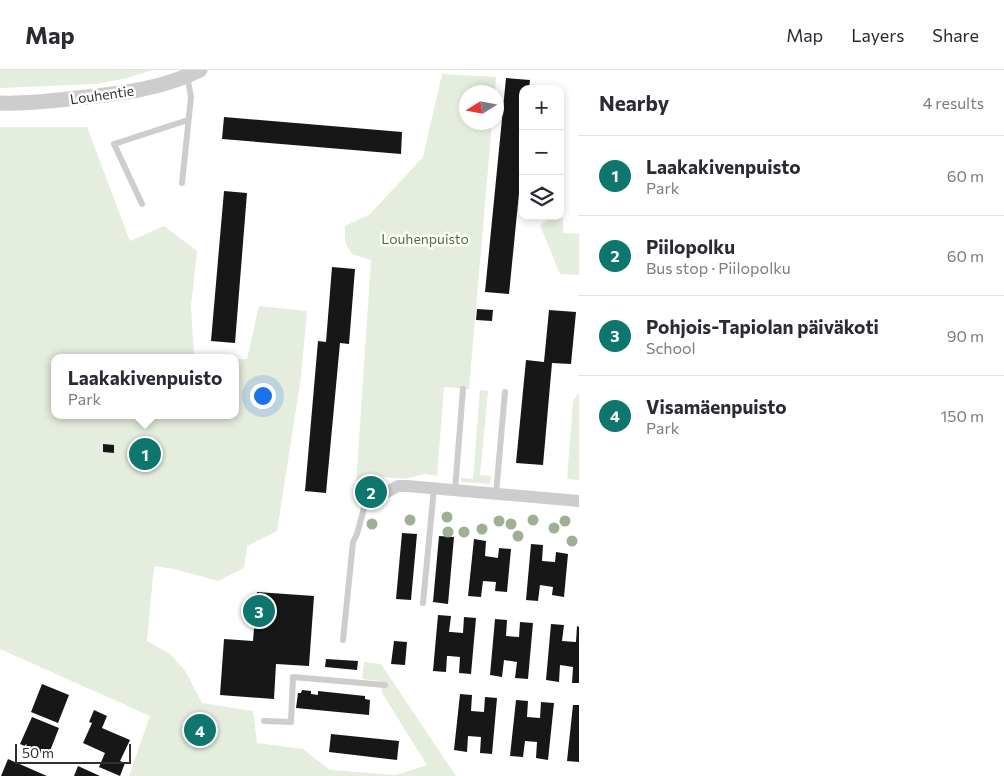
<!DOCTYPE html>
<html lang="en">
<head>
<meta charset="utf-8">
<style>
	:root { --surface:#fff; --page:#f7f7f7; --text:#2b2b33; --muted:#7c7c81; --line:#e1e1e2; --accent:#0f766e }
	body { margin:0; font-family:Commissioner,sans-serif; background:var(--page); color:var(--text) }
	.controls { position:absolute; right:15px; top:15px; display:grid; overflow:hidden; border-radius:10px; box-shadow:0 2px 8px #0003 }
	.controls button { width:45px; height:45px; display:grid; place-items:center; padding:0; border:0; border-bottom:1px solid var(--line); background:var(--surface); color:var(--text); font:25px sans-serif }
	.compass { position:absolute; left:459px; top:15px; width:45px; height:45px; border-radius:50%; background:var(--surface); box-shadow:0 2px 8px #0003; rotate:259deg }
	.scale { position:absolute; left:15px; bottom:12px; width:116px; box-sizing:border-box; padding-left:5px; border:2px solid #303030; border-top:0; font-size:14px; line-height:18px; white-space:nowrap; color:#303030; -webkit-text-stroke:4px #fff; paint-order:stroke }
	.you { position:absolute; left:262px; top:325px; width:18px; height:18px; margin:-12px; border:4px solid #fff; border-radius:50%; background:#1a73e8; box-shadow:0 0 0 8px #1a73e833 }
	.badge { display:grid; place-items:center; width:32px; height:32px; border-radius:50%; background:var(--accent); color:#fff; font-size:16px; font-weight:700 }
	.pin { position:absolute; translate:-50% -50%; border:2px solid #fff; box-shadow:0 1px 5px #0006 }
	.popup { position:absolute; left:51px; top:284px; width:188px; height:65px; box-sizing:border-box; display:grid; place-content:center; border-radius:10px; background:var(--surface); filter:drop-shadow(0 1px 4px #0005); font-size:16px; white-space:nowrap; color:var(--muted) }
	.popup b { font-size:19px; color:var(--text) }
	.popup::after { content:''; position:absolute; left:50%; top:100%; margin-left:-10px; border:10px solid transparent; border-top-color:var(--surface) }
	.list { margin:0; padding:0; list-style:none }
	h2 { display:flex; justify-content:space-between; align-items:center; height:65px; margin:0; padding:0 20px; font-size:21px }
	h2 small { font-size:16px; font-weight:400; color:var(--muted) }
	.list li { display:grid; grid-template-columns:32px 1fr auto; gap:15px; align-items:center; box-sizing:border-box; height:80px; padding:0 20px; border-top:1px solid var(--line) }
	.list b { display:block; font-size:19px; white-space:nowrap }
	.list p { margin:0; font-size:16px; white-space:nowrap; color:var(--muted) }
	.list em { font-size:16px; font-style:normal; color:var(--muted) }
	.icon { flex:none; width:28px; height:28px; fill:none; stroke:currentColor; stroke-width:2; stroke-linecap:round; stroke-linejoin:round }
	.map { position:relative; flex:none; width:579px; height:706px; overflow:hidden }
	header { display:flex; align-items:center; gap:30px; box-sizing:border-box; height:70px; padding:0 25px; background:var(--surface); border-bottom:1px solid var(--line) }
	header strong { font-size:24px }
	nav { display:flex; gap:28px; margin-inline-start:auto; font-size:18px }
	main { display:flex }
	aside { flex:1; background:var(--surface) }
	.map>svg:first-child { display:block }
</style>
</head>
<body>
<header>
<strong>Map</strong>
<nav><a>Map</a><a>Layers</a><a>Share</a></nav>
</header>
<main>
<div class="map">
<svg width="579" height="706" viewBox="0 0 579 706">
	<rect width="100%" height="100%" fill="#fff"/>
	<path fill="#e5edde" d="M 0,0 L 153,0 L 127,8 L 97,14 L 0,18 Z
		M 442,4 L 496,7 L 495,22 L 467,22 L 467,52 L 492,53 L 469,319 L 444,317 L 437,406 L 425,404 L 405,409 L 371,406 L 366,408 L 363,412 L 356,414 L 371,190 L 352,184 L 345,172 L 345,156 L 370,144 L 423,87 Z
		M 0,57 L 87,57 L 130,171 L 164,156 L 197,181 L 191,236 L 194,286 L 215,288 L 55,288 L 55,345 L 235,345 L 235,289 L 247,289 L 259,236 L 307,241 L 301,307 L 277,461 L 247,476 L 244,498 L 218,511 L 174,499 L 154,496 L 147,571 L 170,584 L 186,602 L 202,633 L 253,641 L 257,673 L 303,679 L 330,700 L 396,705 L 427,695 L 382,623 L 381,611 L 362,609 L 364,592 L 381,594 L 456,706 L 129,706 L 150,646 L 0,579 Z
		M 563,148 L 563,163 L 579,164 L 579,205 L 560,204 L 540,155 L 549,149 Z
		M 480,320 L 488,321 L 480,405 L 491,406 L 490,414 L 461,412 L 461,408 L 473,409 Z
		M 579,323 L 579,410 L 567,409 L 573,331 Z"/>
	<path fill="#171717" d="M 506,8 L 530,10 L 529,19 L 523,19 L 523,83 L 509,224 L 485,222 Z
		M 224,47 L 402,62 L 401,84 L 222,69 Z
		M 224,121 L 247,123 L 235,273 L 211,271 Z
		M 332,197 L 355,199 L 349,274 L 340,273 L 326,423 L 305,421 L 318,271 L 326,272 Z
		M 477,239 L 493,240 L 492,251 L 476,250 Z
		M 549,240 L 576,242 L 571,294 L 552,293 L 543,395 L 516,393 L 526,290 L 544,292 Z
		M 103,374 L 114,375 L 114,383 L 103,382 Z
		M 402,463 L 417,464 L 411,530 L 396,529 Z
		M 439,466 L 454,467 L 448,534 L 433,532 Z
		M 474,469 L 486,471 L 485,486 L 498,488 L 499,478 L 511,479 L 507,522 L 495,521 L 496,512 L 483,511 L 481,527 L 468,526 Z
		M 531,474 L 543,475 L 542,491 L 555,492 L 556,482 L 568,484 L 564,527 L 552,525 L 553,517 L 540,515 L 538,531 L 526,530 Z
		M 257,522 L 314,526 L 309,596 L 276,594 L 274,629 L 220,625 L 224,569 L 253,571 Z
		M 438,545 L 451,546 L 449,562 L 451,562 L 463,563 L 464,547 L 476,548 L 471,604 L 459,603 L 460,587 L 449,586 L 447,586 L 446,602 L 433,601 Z
		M 495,549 L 507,550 L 506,566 L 519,567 L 520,552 L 533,553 L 528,609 L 515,608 L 517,592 L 504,590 L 502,607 L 490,605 Z
		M 551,554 L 564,555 L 562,571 L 576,572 L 577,556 L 579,557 L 579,613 L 572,613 L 573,597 L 560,595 L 559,612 L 546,610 Z
		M 394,571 L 407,572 L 405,595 L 391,594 Z
		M 326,589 L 358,591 L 357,600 L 325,597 Z
		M 42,614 L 69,625 L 58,653 L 31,642 Z
		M 302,620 L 311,621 L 311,624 L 318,625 L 318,621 L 365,626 L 365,629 L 370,630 L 369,645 L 296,638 L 298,623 L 301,623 Z
		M 460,624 L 472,625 L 471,641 L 484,642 L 485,627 L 497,628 L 492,684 L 480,683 L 481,667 L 468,666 L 467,682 L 454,680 Z
		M 516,630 L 528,631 L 527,647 L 540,648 L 541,632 L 554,633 L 548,690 L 536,688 L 537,672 L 525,671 L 523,687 L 510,686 Z
		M 573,635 L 579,635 L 579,692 L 567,691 Z
		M 94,640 L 107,646 L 102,658 L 130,670 L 120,691 L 125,693 L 120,706 L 99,697 L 105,683 L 83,673 L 92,653 L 89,652 Z
		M 32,647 L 59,658 L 48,686 L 20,674 Z
		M 331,664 L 399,671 L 397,690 L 329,682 Z
		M 8,689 L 47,706 L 1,706 Z
		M 78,696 L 100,706 L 74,706 Z"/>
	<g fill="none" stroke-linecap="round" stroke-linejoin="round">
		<path stroke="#cdcdcd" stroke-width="6" d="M 182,113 L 191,27 L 187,6
			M 142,134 L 114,74 L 188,50
			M 455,420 L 463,319
			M 496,424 L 505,322
			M 423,533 L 434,418
			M 343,570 L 353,472 L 357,464 L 364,438 L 377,424 L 385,423
			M 264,651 L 291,652 L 293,607 L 385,615"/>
		<path stroke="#cdcdcd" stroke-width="12" d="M 385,423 L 398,416 L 407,416 L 579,431"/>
		<path stroke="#cdcdcd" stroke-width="15" d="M 0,33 C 26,34 51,31 77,28 C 119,24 162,19 200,0"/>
	</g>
	<g fill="#9faf94">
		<circle cx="447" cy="447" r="5.5"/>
		<circle cx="410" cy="450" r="5.5"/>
		<circle cx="533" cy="450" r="5.5"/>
		<circle cx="499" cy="451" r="5.5"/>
		<circle cx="565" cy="451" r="5.5"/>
		<circle cx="372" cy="454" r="5.5"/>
		<circle cx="511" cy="454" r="5.5"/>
		<circle cx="554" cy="458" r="5.5"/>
		<circle cx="482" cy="459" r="5.5"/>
		<circle cx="448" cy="462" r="5.5"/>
		<circle cx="464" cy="462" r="5.5"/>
		<circle cx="518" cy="466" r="5.5"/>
		<circle cx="572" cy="471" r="5.5"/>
	</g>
	<g text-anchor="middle" stroke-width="5" stroke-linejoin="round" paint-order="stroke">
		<g font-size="14" fill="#303030" stroke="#fff">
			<text transform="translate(102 25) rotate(-8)" y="5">Louhentie</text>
		</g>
		<g font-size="14" fill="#516d3c" stroke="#fff">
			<text x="425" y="174">Louhenpuisto</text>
		</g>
	</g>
</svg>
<div class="controls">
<button>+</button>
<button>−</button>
<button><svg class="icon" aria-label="layers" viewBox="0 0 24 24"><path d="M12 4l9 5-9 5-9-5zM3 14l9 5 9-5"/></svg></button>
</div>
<svg class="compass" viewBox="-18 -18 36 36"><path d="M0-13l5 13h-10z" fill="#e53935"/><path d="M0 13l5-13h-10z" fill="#7c7c81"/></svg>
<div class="scale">50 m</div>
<div class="you"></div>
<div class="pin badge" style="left:145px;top:384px">1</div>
<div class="popup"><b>Laakakivenpuisto</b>Park</div>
<div class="pin badge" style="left:371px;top:422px">2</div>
<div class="pin badge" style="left:259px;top:541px">3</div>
<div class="pin badge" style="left:200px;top:660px">4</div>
</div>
<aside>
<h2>Nearby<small>4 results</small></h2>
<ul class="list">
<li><span class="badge">1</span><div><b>Laakakivenpuisto</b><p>Park</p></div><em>60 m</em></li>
<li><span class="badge">2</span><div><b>Piilopolku</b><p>Bus stop · Piilopolku</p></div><em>60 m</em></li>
<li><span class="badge">3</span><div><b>Pohjois-Tapiolan päiväkoti</b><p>School</p></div><em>90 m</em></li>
<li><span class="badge">4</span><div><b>Visamäenpuisto</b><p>Park</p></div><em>150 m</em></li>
</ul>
</aside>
</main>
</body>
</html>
